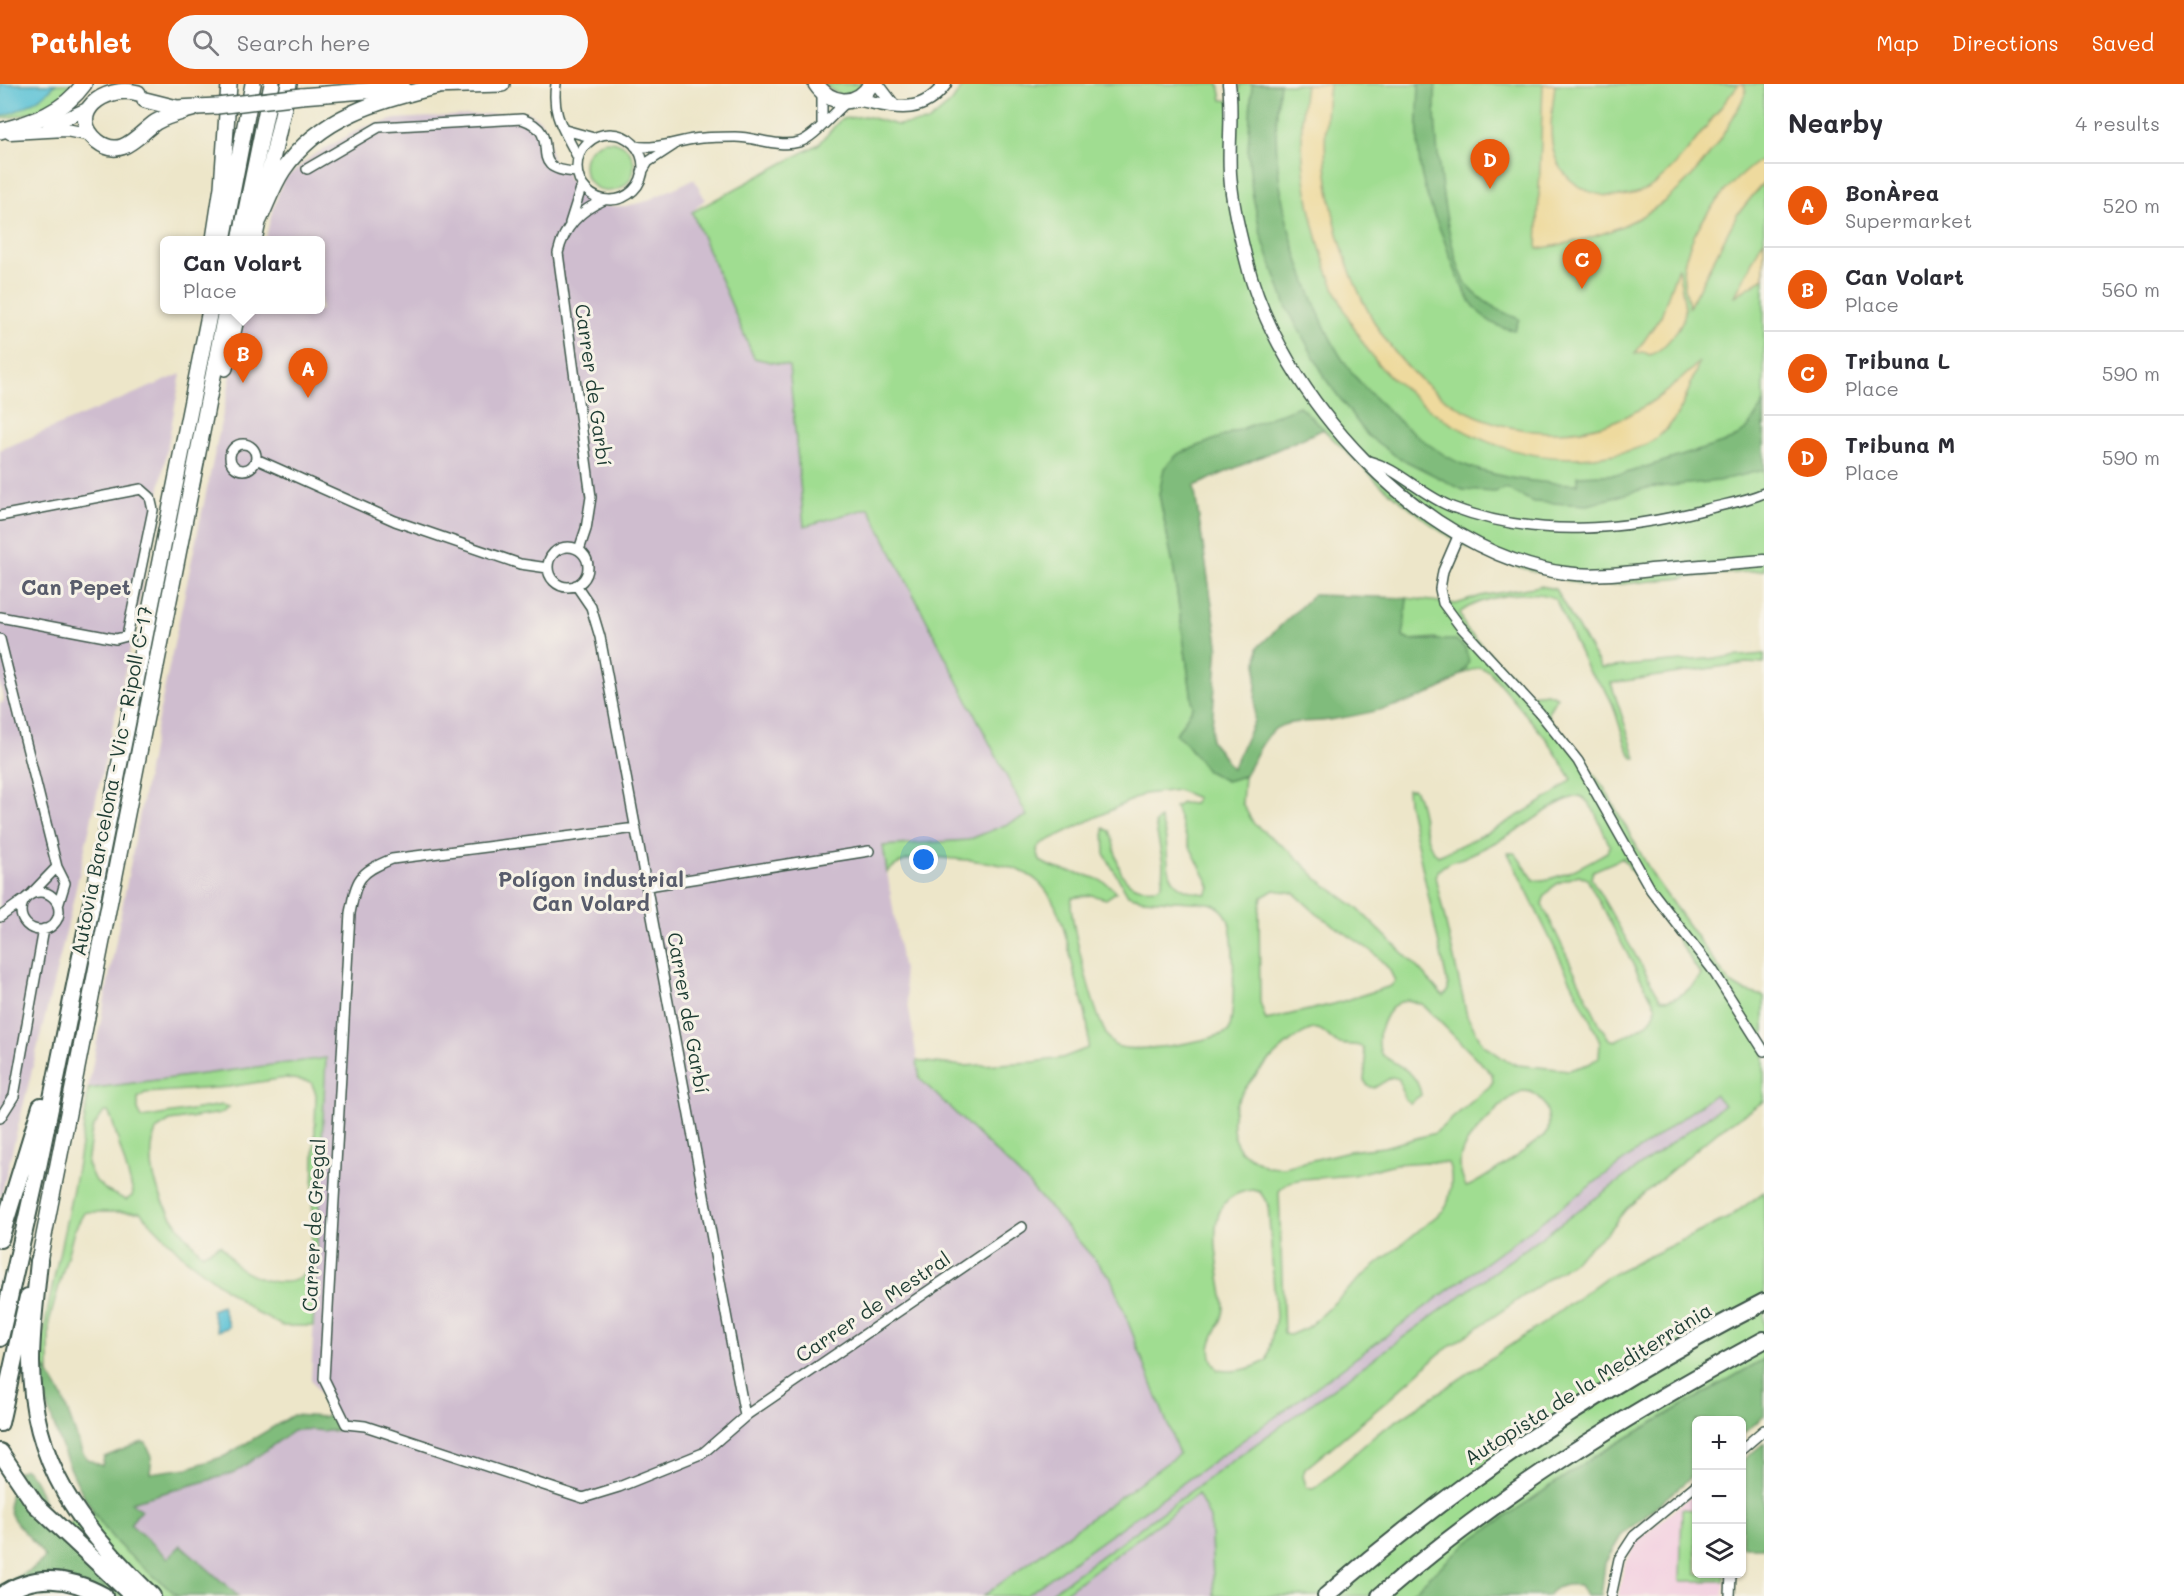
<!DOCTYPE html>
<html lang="en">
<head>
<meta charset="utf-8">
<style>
	:root { --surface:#fff; --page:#f7f7f7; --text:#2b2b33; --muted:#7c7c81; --line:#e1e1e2; --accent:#ea580c }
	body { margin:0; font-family:Mali,sans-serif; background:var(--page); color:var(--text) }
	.controls { position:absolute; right:18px; bottom:18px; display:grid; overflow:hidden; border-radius:9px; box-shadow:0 2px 4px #0004 }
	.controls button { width:54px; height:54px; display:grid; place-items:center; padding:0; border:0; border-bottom:2px solid var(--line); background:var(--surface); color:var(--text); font:30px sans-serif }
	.you { position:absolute; left:924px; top:776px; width:21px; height:21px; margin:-15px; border:4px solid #fff; border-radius:50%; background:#1a73e8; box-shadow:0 0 0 9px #1a73e833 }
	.badge { display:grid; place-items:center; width:39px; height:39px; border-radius:50%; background:var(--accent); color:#fff; font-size:20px; font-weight:700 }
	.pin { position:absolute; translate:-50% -50px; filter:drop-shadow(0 2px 3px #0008) }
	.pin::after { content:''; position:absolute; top:32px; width:21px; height:18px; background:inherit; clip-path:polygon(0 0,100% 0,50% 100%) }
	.popup { position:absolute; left:160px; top:152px; width:165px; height:78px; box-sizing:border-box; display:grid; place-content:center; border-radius:9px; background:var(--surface); filter:drop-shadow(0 2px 4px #0005); font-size:20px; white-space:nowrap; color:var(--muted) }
	.popup b { font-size:22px; color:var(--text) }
	.popup::after { content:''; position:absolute; left:50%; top:100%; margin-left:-12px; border:12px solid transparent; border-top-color:var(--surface) }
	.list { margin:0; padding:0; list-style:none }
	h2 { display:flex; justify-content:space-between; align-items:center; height:78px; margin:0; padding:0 24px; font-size:26px }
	h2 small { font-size:20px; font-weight:400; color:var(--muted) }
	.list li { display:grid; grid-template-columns:39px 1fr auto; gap:18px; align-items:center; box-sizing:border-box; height:84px; padding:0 24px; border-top:2px solid var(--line) }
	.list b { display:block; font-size:22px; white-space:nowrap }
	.list p { margin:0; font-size:20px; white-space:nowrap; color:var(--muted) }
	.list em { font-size:20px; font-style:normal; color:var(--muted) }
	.icon { flex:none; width:33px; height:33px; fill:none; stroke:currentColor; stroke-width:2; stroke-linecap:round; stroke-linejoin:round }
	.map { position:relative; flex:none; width:1764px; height:1512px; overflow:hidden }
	header { display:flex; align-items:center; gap:36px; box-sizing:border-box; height:84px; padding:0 30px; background:var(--accent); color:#fff }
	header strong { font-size:28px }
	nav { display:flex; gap:33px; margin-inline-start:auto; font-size:21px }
	.search { width:420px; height:54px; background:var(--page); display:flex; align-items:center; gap:15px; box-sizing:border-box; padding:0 21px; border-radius:33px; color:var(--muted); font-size:22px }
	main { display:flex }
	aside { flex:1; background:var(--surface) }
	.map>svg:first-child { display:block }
</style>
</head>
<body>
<header>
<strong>Pathlet</strong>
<div class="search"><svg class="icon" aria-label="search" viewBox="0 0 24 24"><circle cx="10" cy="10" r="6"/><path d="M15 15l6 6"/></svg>Search here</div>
<nav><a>Map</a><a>Directions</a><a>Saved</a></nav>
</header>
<main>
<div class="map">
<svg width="1764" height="1512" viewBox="0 0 1764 1512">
	<rect width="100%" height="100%" fill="#f7f3e8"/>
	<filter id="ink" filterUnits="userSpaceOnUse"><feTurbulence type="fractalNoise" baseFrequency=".0167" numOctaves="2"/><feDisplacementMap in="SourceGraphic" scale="12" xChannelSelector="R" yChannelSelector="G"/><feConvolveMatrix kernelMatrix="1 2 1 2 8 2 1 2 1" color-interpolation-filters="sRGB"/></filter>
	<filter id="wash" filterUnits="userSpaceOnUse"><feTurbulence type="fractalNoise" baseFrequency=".008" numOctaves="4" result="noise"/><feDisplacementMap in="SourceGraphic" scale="24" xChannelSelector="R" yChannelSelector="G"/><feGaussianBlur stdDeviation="1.35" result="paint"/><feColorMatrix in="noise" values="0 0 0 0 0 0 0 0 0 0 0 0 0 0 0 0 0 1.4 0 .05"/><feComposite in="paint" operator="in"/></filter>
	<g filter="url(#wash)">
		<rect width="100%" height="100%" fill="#ede6c9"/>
		<path fill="#f3cfe0" d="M 1696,1408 L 1696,1490 L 1725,1490 L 1724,1512 L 1618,1512 L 1625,1479 L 1637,1457 Z"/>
		<path fill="#cfbdcf" d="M 527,28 L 539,35 L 548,48 L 552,78 L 566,84 L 568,94 L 587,114 L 602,122 L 625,122 L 644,118 L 694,95 L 705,115 L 692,128 L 789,282 L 804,442 L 869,424 L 1028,732 L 968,756 L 883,762 L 920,994 L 1025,1096 L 1111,1194 L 1179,1371 L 983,1512 L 238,1512 L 181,1461 L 168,1474 L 130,1440 L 130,1418 L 234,1389 L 293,1347 L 303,1344 L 333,1348 L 341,1345 L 311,1295 L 326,975 L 88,1005 L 155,649 L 245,226 L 321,226 L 321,156 L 265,156 L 272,128 L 283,96 L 312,72 L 363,43 L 396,35 Z
			M 181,290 L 130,565 L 67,844 L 0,1116 L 0,620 L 4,617 L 0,600 L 0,366 Z
			M 1715,1010 L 1724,1021 L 1293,1335 L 1046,1512 L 1025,1512 L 1285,1326 Z
			M 1198,1410 L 1210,1435 L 1214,1512 L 1060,1512 Z"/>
		<path fill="#a0dd91" stroke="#608d62" stroke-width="1.5" fill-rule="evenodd" d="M 0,0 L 73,0 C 56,24 28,31 0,35 Z
			M 823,0 L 864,0 L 862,4 L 841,12 Z
			M 964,0 L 1219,0 L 1222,16 L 1238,17 L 1240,0 L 1764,0 L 1764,486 L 1590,503 L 1502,478 L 1467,463 L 1439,446 L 1381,401 L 1299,322 L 1159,410 L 1173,481 L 1193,623 L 1176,650 L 1187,660 L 1207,687 L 1226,697 L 1244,692 L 1242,719 L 1254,740 L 1292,769 L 1319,796 L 1357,824 L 1416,882 L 1443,912 L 1448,908 L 1448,902 L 1408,718 L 1407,705 L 1414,705 C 1425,724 1421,756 1438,772 L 1497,744 L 1553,711 L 1572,695 L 1548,657 L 1489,587 L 1479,583 L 1462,590 L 1467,584 L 1436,554 L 1409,556 L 1403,553 L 1407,514 L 1456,520 L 1481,512 L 1540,502 L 1555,505 L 1601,584 L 1764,570 L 1764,580 L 1746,579 L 1611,599 L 1636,674 L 1633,674 L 1627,664 L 1613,621 L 1605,605 L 1588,587 L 1556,516 C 1538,502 1476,513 1460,529 L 1466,545 L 1530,611 L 1547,609 L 1557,613 L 1548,628 L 1549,634 L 1604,704 L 1655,795 L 1729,898 L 1744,907 L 1764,912 L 1764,1017 L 1718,1047 L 1627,1124 L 1608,1147 L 1570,1180 L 1439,1270 L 1386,1318 L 1305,1385 L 1303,1392 L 1307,1404 L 1313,1405 L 1319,1401 L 1378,1349 L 1541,1241 L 1608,1192 L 1728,1134 L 1764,1108 L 1764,1275 L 1595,1372 L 1467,1459 L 1408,1512 L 1214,1512 L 1210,1435 L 1198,1410 L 1060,1512 L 1046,1512 L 1724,1021 L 1715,1010 L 1285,1326 L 1025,1512 L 983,1512 L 1179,1370 L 1111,1194 L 1025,1096 L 920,995 L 917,977 L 964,982 L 1034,978 L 1062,974 L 1088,964 C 1091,936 1079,910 1073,883 C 1055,799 1043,781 955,775 C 930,773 907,769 887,788 L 883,762 L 968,756 L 1027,732 L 869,424 L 804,442 L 789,282 L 754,274 L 692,128 L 819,60 L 841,35 L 865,32 L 897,41 L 928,38 L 951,19 ZM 1178,706 L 1197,714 L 1194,720 L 1182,719 L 1175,723 L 1189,761 L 1208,798 L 1210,804 L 1206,810 C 1151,804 1177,772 1160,735 L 1155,739 L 1163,779 L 1162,800 L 1157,804 C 1114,809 1120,776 1110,747 L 1104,744 L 1105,771 L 1128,811 L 1142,815 L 1209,819 C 1219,822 1226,828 1229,838 C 1235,860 1235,925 1229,947 C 1213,957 1127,972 1113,960 C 1096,944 1073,846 1071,821 L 1072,814 L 1091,811 L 1106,815 L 1116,808 C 1098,786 1063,792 1040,777 L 1037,765 L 1041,760 L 1144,710 ZM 1580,712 C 1595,719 1602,747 1610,762 L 1607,768 C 1587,779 1557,798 1534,796 L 1515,769 L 1508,769 L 1595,946 L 1600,959 L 1599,973 L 1589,980 L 1569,986 L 1517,981 L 1504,975 L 1483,960 L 1467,932 L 1435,792 C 1441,779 1453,778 1465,773 C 1483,765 1502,755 1519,745 C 1538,734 1557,716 1580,712 ZM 1623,774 L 1701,891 C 1694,902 1673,922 1660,914 L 1591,794 L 1593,787 ZM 1579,791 L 1587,795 L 1656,923 C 1655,942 1629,949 1615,957 L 1609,955 L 1601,943 L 1542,820 C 1546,802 1563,796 1579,791 ZM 1274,806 L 1294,809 L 1317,830 L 1373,868 L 1389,885 L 1395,897 L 1391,902 L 1334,920 L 1266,936 L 1260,918 L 1259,827 L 1262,813 ZM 1407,916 L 1422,920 L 1492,990 L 1493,997 L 1490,1002 L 1435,1049 L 1384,1063 L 1349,1067 L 1284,1083 L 1265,1082 L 1240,1067 C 1233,1054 1231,1040 1234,1026 C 1238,1004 1291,950 1313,945 C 1323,943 1329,955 1337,959 C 1346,963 1355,958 1363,964 L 1366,976 L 1364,996 L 1368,1002 L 1374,1004 L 1392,993 L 1399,995 L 1405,1015 L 1410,1019 L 1421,1011 C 1417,986 1398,983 1381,970 C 1374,951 1385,920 1407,916 ZM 1523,1007 C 1543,1007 1551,1029 1548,1047 C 1542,1056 1476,1101 1466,1103 C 1450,1069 1468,1056 1490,1033 C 1501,1021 1508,1014 1523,1007 ZM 1426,1078 L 1448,1079 C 1454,1091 1451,1115 1444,1126 L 1365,1190 L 1308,1243 L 1290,1251 L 1284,1250 L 1279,1107 L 1289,1098 L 1303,1095 L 1353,1091 L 1395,1080 ZM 1253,1106 L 1260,1108 L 1268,1120 L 1276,1233 L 1267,1276 C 1253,1285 1235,1289 1218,1286 C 1197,1259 1225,1244 1224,1222 C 1222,1184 1194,1111 1253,1106 Z
			M584 82a25 25 0 1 1 50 0a25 25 0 1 1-50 0Z
			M 326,974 L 313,1242 L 283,1242 L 257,1229 L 184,1173 L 140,1128 L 88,1128 L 84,1129 L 74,1147 L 49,1238 L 49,1288 L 46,1285 L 38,1289 C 49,1193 80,1101 88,1005 ZM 286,994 L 311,998 L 316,1010 L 311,1177 C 308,1182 306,1189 301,1193 C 285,1205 252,1194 238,1183 C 231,1177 228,1168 220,1161 L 202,1170 C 171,1138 140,1093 156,1046 L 170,1037 L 222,1029 L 229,1023 L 222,1021 L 142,1034 L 138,1026 L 138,1014 L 145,1009 L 228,1003 ZM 104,1028 L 108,1028 L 112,1036 L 133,1108 L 132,1112 L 126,1116 L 107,1107 L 94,1095 L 87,1080 L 92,1045 Z
			M 1682,1425 L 1696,1426 L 1696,1490 L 1724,1490 L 1724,1497 L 1680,1497 Z
			M 92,1427 L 118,1460 L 178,1512 L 110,1512 L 55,1447 Z"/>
		<path fill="#80bc7b" stroke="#507c58" stroke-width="1.5" d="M 1252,0 L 1280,0 C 1268,76 1286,153 1316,223 C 1324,242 1333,262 1345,279 C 1360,301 1379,318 1398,336 C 1417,352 1439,370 1462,380 C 1500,395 1537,399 1578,400 L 1578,392 L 1623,390 L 1732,356 L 1748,344 L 1764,319 L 1764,386 L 1718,397 L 1647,404 L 1588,421 L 1533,418 L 1506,404 L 1495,408 L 1463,406 L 1396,372 L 1367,351 L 1327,297 L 1286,222 L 1261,151 L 1252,108 L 1248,66 Z
			M 1419,0 L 1436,0 C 1431,36 1446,177 1469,203 C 1482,218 1501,228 1519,235 L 1515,246 C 1469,242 1456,188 1443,153 C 1434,132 1425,110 1421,88 C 1416,58 1418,30 1419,0 Z
			M 1299,322 L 1324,345 L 1194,402 L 1218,560 L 1211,656 L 1232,685 L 1254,637 L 1258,563 L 1313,511 L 1407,514 L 1403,553 L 1409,556 L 1456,556 L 1465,564 L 1469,577 C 1458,613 1362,631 1329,636 C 1313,639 1289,635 1275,645 C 1261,657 1254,677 1244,692 L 1226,697 L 1207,687 L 1187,660 L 1176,650 L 1193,623 L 1173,481 L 1159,410 L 1164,384 L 1178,370 Z
			M 1764,1275 L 1764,1332 L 1742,1351 L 1742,1336 L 1696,1336 L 1696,1389 L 1621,1452 L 1605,1479 L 1601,1512 L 1586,1512 L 1580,1501 C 1567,1500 1555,1501 1548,1512 L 1408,1512 L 1467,1459 L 1595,1372 Z
			M 46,1285 L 62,1312 L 82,1368 L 87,1375 L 102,1382 L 104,1373 L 142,1358 L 146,1359 L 152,1372 L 150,1389 L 188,1384 L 225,1372 L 293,1331 L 324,1333 L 331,1329 L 341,1345 C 326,1351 310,1342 293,1347 L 234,1389 L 131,1418 L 141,1426 L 130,1440 L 168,1474 L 181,1461 L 238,1512 L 178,1512 C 158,1495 136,1479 118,1460 C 75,1413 55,1349 38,1289 Z
			M 1764,1359 L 1764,1463 L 1742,1463 L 1743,1376 Z
			M 25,1385 C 43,1398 43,1430 56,1448 C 73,1471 96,1486 110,1512 L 0,1512 L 0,1502 L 31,1486 L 45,1474 C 42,1467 36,1461 31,1455 C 3,1426 6,1426 17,1388 Z"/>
		<path fill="#eeda9e" stroke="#868c69" stroke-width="1.5" d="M 1305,0 L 1329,0 C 1326,27 1324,54 1326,81 C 1337,202 1401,332 1534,347 C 1602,354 1653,325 1699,278 C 1690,302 1682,333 1661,350 C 1642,367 1618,370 1594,373 C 1522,379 1460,354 1407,307 C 1396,297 1383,288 1375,276 C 1320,202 1292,90 1305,0 Z
			M 1543,0 L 1555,0 C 1553,22 1548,47 1554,69 C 1566,112 1622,125 1656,99 C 1683,78 1716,28 1739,0 L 1744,0 L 1746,9 C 1697,107 1647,148 1537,165 Z
			M 1764,73 L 1764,98 L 1737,131 L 1689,223 C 1687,210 1681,193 1684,181 C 1693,138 1729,97 1764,73 Z
			M 1764,156 L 1764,194 L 1735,212 L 1761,160 Z
			M 1678,183 C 1680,197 1684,212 1685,226 C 1685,241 1663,267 1650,271 L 1643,268 L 1635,270 L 1661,232 Z"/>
		<path fill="#59c1d5" stroke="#3c7f84" stroke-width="1.5" d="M 0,0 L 56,0 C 40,17 22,26 0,33 Z
			M 222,1222 L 229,1243 L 218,1247 L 211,1226 Z"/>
	</g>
	<g filter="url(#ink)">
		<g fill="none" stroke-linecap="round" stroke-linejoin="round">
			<g stroke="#3e564a" stroke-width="12">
				<path id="minor" d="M 556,0 C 551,32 565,47 578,74
					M 822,39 L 822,9
					M 565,46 L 594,54
					M577 83a33 33 0 1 1 66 0a33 33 0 1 1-66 0Z
					M 635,62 C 654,66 674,58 694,55 C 707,53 722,53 735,53 C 756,53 778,64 799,58 C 813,55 834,28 848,17
					M 307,85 L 379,43 L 522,35 C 568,51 520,86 577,88
					M 642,88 L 648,78 L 674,61
					M 570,139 L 582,101
					M230 373a13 13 0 1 1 26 0a13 13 0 1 1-26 0Z
					M 256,375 L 395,437 L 520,480 L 548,484
					M 1369,377 C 1397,384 1423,412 1452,423 C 1536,455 1622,447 1707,425 C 1726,420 1746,417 1764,409
					M 0,432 L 141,405 L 150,413 L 153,426 L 127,552 L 116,555 L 0,533
					M 1459,450 L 1443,487 L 1440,505 L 1443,519 L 1460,542 L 1539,628 L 1578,677 L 1651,806 L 1712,885 L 1764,967
					M548 483a20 20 0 1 1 40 0a20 20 0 1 1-40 0Z
					M 579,466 L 586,445 L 591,413 L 558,169 C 564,143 580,126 604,116
					M 576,501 L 591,523 L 600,553 L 745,1332
					M 0,555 L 57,783 L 65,799 L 58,822
					M 636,744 L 392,775 C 358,789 357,794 350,829 L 324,1295 L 346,1340 L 365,1342 L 583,1414 L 619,1403 L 703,1369 L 748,1330 L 1022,1143
					M 648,802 L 869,767
					M21 827a19 19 0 1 1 38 0a19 19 0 1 1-38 0Z
					M 32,809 L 57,783
					M 0,833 L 25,815
					M 0,1034 L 14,1012 L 44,845
					M 1742,1365 L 1764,1346
					M 1611,1512 L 1619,1475 L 1634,1452 L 1696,1401
					M 1730,1512 L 1731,1490"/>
			</g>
			<g stroke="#3e564a" stroke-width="15">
				<path id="tertiary" d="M 877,0 L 893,21
					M 1229,0 C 1233,30 1228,60 1230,90 C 1232,119 1239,147 1246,175 C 1279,312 1422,469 1565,489 C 1594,493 1623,489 1651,486 C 1689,483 1726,480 1764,477
					M 856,15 C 892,22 920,34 945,0
					M 49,42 L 87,25
					M 10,49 L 66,46 L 92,51"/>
			</g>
			<g stroke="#3e564a" stroke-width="18">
				<path id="trunk" d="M 816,0 C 830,21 857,24 871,0
					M 430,2 L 502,0
					M 138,9 C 104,0 66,30 97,57 C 122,77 138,50 156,38 C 168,31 183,28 195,24
					M 301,12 L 403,4
					M 145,16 L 177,24 L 217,22
					M 0,47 C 33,38 63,29 84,0
					M 259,136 C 267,119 273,101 283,86 C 320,32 380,16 439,2
					M 214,155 L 222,103 L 229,0
					M 223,156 L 253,0
					M 240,156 L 272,0
					M 254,156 L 289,0
					M 225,284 L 238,226
					M 92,818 L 210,226
					M 39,1177 L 226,226"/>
			</g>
			<g stroke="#3e564a" stroke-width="20">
				<path id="motorway" d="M 0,1155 L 41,1022
					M 39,1177 C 36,1211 31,1245 31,1278 C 31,1380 82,1446 152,1512
					M 0,1254 L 35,1098 L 92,818
					M 0,1339 L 28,1213
					M 0,1368 L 35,1420 L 133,1512
					M 1,1512 C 34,1488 69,1493 104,1512
					M 1326,1512 C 1458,1397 1608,1298 1764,1218
					M 1380,1512 C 1499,1409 1626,1331 1764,1256"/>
			</g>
			<use href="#minor" stroke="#fff" stroke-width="9"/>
			<use href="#tertiary" stroke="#fff" stroke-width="12"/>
			<use href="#trunk" stroke="#fff" stroke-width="15"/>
			<use href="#motorway" stroke="#fff" stroke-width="16"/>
			<g stroke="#3e564a" stroke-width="18" stroke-linecap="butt">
				<path id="trunk-bridge" d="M 217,22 L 301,12"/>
			</g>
			<use href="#trunk-bridge" stroke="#fff" stroke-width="15"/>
		</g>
	</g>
	<g text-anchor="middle" stroke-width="6" stroke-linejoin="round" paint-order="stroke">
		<g font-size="20" fill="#1f3d34" stroke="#f7f3e8">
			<text transform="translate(593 301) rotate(82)" y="7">Carrer de Garbí</text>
			<text transform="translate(112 697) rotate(-79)" y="7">Autovia Barcelona - Vic - Ripoll C-17</text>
			<text transform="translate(688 929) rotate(80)" y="7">Carrer de Garbí</text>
			<text transform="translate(314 1141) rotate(-87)" y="7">Carrer de Gregal</text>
			<text transform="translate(873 1223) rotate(-34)" y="7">Carrer de Mestral</text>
			<text transform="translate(1588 1300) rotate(-32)" y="7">Autopista de la Mediterrània</text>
		</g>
		<g font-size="21" font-weight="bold" fill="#585c6b" stroke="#f7f3e8">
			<text x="76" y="511">Can Pepet</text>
			<text x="591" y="803">Polígon industrial<tspan x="591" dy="24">Can Volard</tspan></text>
		</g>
	</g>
</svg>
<div class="controls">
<button>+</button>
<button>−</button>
<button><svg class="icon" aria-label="layers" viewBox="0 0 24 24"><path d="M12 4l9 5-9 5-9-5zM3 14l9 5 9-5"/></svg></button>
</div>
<div class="you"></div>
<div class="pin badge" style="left:308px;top:314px">A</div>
<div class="pin badge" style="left:243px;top:299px">B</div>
<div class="popup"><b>Can Volart</b>Place</div>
<div class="pin badge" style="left:1582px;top:205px">C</div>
<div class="pin badge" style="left:1490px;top:105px">D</div>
</div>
<aside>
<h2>Nearby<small>4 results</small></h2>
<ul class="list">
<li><span class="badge">A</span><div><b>BonÀrea</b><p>Supermarket</p></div><em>520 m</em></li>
<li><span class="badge">B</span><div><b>Can Volart</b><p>Place</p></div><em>560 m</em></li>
<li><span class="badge">C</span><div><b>Tribuna L</b><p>Place</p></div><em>590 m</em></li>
<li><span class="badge">D</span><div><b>Tribuna M</b><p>Place</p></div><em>590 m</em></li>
</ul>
</aside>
</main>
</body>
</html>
